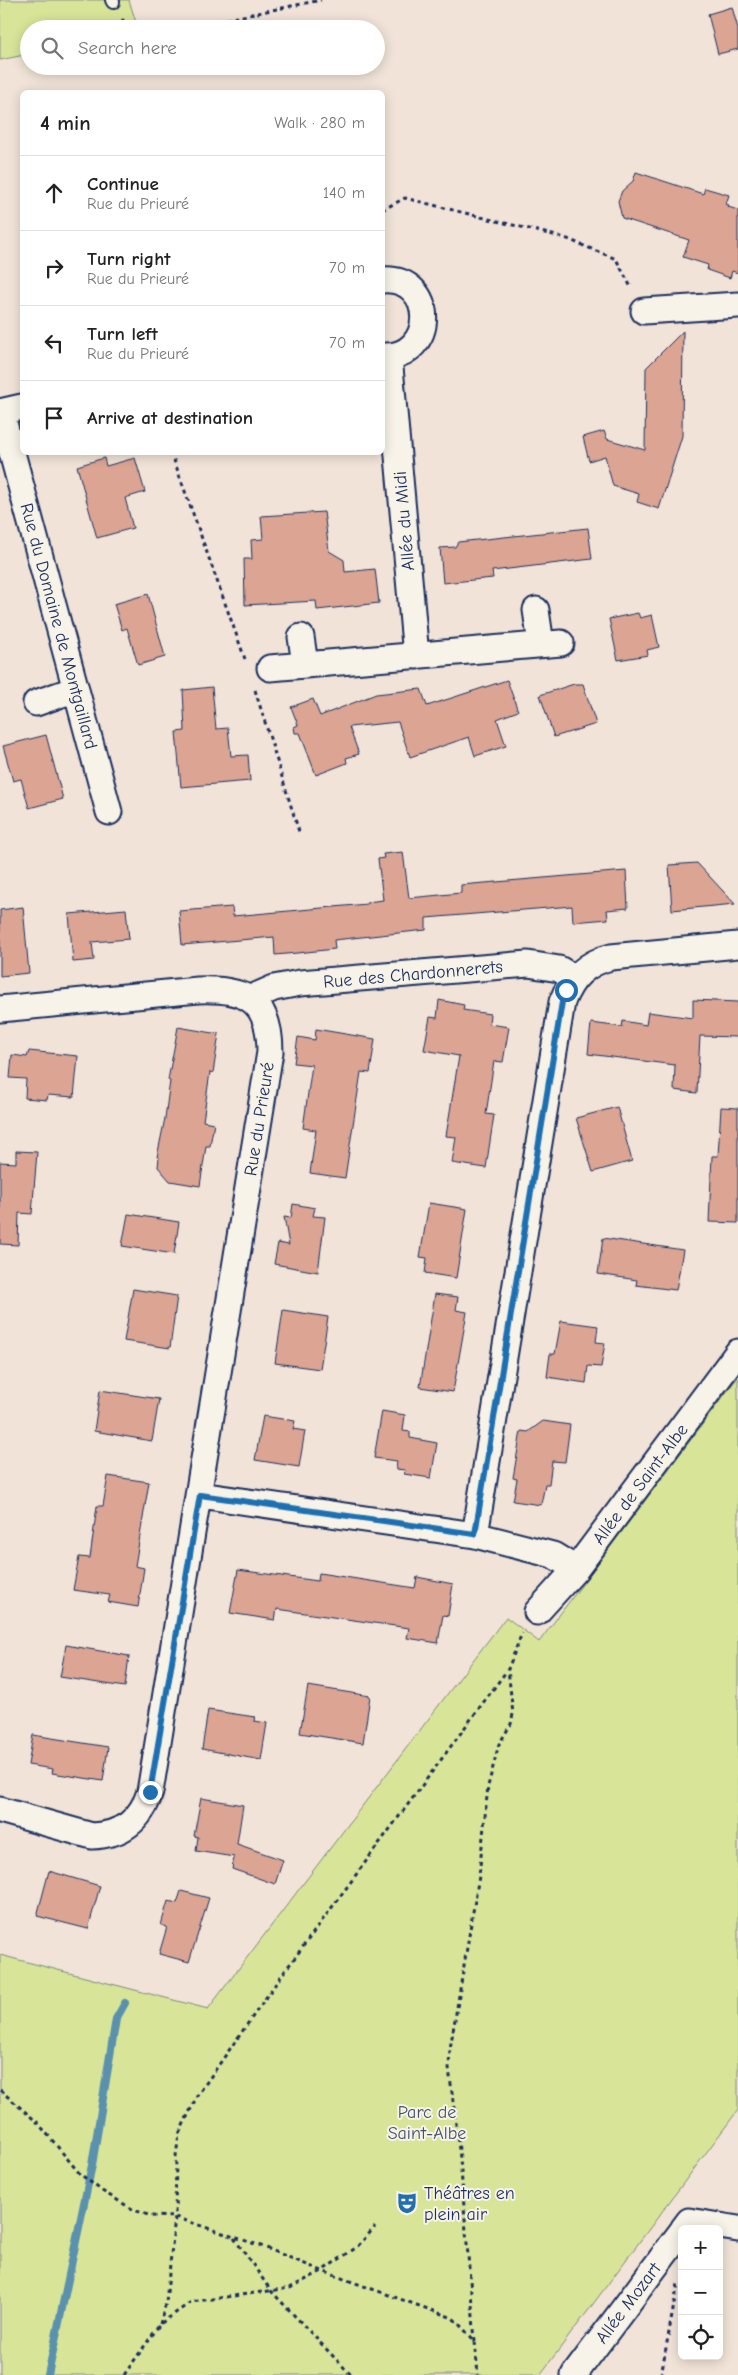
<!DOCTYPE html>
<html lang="en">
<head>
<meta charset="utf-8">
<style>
	:root { --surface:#fff; --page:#f2f2f2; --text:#222; --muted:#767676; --line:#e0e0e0 }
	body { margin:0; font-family:"Comic Neue",sans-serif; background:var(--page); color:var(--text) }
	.controls { position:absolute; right:15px; bottom:15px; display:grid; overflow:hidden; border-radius:8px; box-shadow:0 2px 12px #0003 }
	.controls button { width:45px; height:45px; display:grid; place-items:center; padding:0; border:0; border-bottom:1px solid var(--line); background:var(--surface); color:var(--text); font:25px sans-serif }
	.stop { position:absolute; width:15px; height:15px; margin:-11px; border:4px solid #1f6fb2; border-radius:50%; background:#fff }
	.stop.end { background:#1f6fb2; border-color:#fff; box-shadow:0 1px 5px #0008 }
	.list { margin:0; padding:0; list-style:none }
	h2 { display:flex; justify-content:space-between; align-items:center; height:65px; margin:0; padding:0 20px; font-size:21px }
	h2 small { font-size:16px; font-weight:400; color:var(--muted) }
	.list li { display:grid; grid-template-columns:32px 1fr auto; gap:15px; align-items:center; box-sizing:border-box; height:75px; padding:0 20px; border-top:1px solid var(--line) }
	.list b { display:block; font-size:19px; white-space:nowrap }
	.list p { margin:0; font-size:16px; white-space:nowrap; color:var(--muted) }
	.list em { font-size:16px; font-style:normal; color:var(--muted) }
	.icon { flex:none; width:28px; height:28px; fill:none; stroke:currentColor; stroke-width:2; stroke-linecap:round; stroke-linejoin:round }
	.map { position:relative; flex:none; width:738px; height:2375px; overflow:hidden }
	.search { position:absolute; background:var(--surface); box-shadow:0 2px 12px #0003; left:20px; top:20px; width:365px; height:55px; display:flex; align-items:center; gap:12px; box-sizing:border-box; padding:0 18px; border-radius:28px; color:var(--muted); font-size:19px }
	.panel { position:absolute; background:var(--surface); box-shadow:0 2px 12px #0003; left:20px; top:90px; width:365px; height:365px; border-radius:8px }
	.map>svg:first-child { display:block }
</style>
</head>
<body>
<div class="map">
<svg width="738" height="2375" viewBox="0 0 738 2375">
	<rect width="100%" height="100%" fill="#f1e3d7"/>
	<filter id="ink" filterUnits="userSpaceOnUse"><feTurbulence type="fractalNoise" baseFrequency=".02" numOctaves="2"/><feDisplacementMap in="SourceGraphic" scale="10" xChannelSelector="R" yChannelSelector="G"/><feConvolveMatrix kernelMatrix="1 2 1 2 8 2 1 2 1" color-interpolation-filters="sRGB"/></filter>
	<g filter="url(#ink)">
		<path fill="#d8e598" stroke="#7a8a7b" d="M 0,0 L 129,0 L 138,29 L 29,29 L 29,54 L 0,60 Z
			M 738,1377 L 738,2110 L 540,2375 L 0,2375 L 0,1955 L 208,2009 L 506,1617 L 539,1642 Z"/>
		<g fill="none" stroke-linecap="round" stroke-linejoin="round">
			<path stroke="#5a91ad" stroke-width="8" d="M 48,2375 L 92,2165 L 116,2019 L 125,2003"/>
		</g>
		<path fill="#dba493" stroke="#1b2f5e" d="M 732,7 L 738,29 L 738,49 L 718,54 L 708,14 Z
			M 636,172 L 703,194 L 705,188 L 729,195 L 726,204 L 729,205 L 728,207 L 738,210 L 738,273 L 732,271 L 730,278 L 707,270 L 708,265 L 683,257 L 689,240 L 622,218 L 618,201 L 622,191 L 633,181 Z
			M 683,331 L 682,436 L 659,509 L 637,502 L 639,494 L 613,486 L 605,456 L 589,461 L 583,437 L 604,431 L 607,439 L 645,450 L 646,368 Z
			M 104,458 L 106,466 L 135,458 L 145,492 L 125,498 L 133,528 L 97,538 L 77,466 Z
			M 324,512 L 329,551 L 344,560 L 345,572 L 375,569 L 379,603 L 317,610 L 316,601 L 245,605 L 244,559 L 252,559 L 251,540 L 263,539 L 261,516 Z
			M 588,528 L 592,559 L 492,571 L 493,578 L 443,583 L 440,548 L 455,547 L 458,542 Z
			M 148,594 L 165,657 L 138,665 L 127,628 L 122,630 L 114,604 Z
			M 638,613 L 640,618 L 652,615 L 659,647 L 647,650 L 648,655 L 618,660 L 609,619 Z
			M 507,680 L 518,711 L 497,719 L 506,746 L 475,756 L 469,737 L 410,757 L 398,722 L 349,727 L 359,754 L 346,758 L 347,763 L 316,775 L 300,733 L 295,733 L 294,727 L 298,725 L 291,707 L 313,699 L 320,716 L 376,694 L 421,689 L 427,706 Z
			M 574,684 L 583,684 L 596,724 L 554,737 L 540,695 Z
			M 212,687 L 216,729 L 228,728 L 231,756 L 248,755 L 250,781 L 181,787 L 176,732 L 185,731 L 183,690 Z
			M 46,735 L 63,799 L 29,808 L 21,779 L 13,781 L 3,746 Z
			M 403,852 L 409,898 L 461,893 L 461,885 L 626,871 L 628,908 L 607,910 L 608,919 L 573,922 L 572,906 L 426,918 L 426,930 L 334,940 L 335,949 L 297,953 L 275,955 L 274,937 L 182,945 L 179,911 L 232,907 L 233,916 L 367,904 L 367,902 L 383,900 L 378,859 L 384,858 L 383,854 Z
			M 697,863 L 735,904 L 672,910 L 669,865 Z
			M 23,907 L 29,973 L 0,976 L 0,910 Z
			M 126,909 L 129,939 L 92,942 L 94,960 L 73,962 L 69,914 Z
			M 439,1000 L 464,1005 L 463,1010 L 490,1014 L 489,1024 L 509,1027 L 503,1062 L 494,1061 L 486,1114 L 494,1115 L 486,1168 L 452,1163 L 456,1137 L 446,1136 L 459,1056 L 424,1050 L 430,1017 L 437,1018 Z
			M 693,1000 L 738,1002 L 738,1037 L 700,1036 L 697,1093 L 674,1090 L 675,1065 L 588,1054 L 591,1023 L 622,1027 L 623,1021 L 646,1025 L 648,1012 L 693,1018 Z
			M 178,1027 L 219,1034 L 213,1073 L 210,1072 L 203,1121 L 214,1123 L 210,1146 L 206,1146 L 200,1186 L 170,1181 L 158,1167 L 159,1157 L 157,1157 L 165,1118 L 170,1081 L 168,1080 Z
			M 316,1029 L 375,1039 L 370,1073 L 361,1072 L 345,1178 L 310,1173 L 316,1130 L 303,1128 L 312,1065 L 294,1063 L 298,1037 L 315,1040 Z
			M 29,1051 L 78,1056 L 74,1097 L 48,1095 L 47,1100 L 25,1098 L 26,1079 L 10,1078 L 12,1055 L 27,1057 Z
			M 617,1107 L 632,1161 L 593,1172 L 576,1118 Z
			M 721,1107 L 738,1108 L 738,1223 L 709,1222 L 712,1156 L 718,1156 Z
			M 16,1151 L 37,1152 L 32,1214 L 19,1213 L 18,1245 L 0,1244 L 0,1162 L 16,1163 Z
			M 429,1203 L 467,1209 L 456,1278 L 425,1273 L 427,1258 L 420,1257 Z
			M 293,1204 L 315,1208 L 313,1216 L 325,1217 L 318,1272 L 274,1264 L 278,1243 L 289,1245 L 284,1217 L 291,1218 Z
			M 128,1214 L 179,1222 L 174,1254 L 122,1246 Z
			M 603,1238 L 683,1250 L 676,1290 L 636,1285 L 637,1280 L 598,1274 Z
			M 133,1289 L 177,1296 L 170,1348 L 124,1341 Z
			M 435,1294 L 458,1297 L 456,1310 L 467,1312 L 453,1392 L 420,1387 Z
			M 283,1310 L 328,1317 L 320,1369 L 275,1363 Z
			M 561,1321 L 598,1326 L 596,1342 L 605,1343 L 601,1367 L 588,1366 L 586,1383 L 547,1377 L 550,1354 L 555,1354 Z
			M 100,1390 L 159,1399 L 152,1441 L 94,1431 Z
			M 382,1411 L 405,1415 L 403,1431 L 410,1432 L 410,1438 L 437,1443 L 431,1478 L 404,1474 L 405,1470 L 396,1469 L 397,1461 L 374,1458 Z
			M 263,1416 L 295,1421 L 293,1429 L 305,1431 L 299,1467 L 255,1460 Z
			M 543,1421 L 570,1425 L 565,1462 L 552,1461 L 549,1484 L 545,1484 L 541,1505 L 513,1501 L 517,1479 L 513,1478 L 521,1431 L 528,1432 Z
			M 108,1476 L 149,1482 L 135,1566 L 144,1568 L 138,1607 L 108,1602 L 110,1595 L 73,1590 L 79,1557 L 90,1558 L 97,1506 L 103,1506 Z
			M 238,1570 L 318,1581 L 319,1573 L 415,1588 L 417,1577 L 453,1584 L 448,1616 L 443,1615 L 438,1643 L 407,1638 L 409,1628 L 277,1609 L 275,1620 L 230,1613 Z
			M 66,1645 L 129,1656 L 125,1687 L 60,1677 Z
			M 308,1686 L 370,1696 L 363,1743 L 300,1733 Z
			M 208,1710 L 255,1717 L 254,1721 L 267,1723 L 261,1760 L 202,1749 Z
			M 33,1735 L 108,1747 L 103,1781 L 52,1773 L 53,1769 L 28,1765 Z
			M 201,1798 L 243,1805 L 237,1844 L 283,1860 L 275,1884 L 232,1869 L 234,1857 L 196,1851 L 198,1837 L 194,1836 Z
			M 49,1871 L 100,1886 L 88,1929 L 37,1916 Z
			M 181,1891 L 209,1898 L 189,1962 L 159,1954 L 167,1927 L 161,1925 L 168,1901 L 177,1903 Z"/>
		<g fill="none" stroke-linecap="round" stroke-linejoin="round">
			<g stroke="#1b2f5e" stroke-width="16">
				<path id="service" d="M 112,0 L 113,2"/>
			</g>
			<g stroke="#1b2f5e" stroke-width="29">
				<path id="minor" d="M 382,280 C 437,275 438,359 382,356
					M 644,311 L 738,305
					M 389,356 L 416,656
					M 0,412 L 22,407
					M 1,412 L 109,812
					M 536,610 L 541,644
					M 301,637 L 305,664
					M 270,668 L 561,643
					M 36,703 L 76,689
					M 251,998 L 274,988 L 300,983 L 528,964 L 559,969 L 574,978
					M 0,1009 L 198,990 C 246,988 270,1000 270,1052 L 150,1792 C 141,1820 122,1835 92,1836 L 0,1810
					M 200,1495 L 475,1535 L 553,1555 L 576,1569
					M 475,1535 L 562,1002 C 571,978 586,963 611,957 L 738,945
					M 537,1612 L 576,1569 L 738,1352
					M 683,2229 L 689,2221 L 738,2229
					M 574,2375 L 682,2231"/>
			</g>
			<path stroke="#1b2f5e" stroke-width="3" stroke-dasharray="4 4" stroke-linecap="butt" d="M 122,19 L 129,29
				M 179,29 L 321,0
				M 382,210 L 405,198 L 565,238 L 616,259 L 632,289
				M 171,452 L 245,659
				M 255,690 L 300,835
				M 0,2090 L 38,2123 L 80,2174 L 102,2191 L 134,2210 L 151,2216 L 175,2217 L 264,2247 L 322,2271 L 453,2318 L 475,2341 L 478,2375
				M 234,2238 L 272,2292 L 351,2375
				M 160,2324 L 166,2302 L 175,2217 L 176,2156 L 179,2134 L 197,2096 L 279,1979 L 508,1669 L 522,1633
				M 475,2341 L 460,2158 L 449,2068 L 450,2049 L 479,1876 L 488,1786 L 499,1744 L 511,1724 L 513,1714 L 508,1669
				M 124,2375 L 160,2324 L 191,2302 L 290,2288 L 322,2271 L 357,2247 L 375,2227
				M 661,2375 L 678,2283"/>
			<use href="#service" stroke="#f7f3e8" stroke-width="12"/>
			<use href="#minor" stroke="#f7f3e8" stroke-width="25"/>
		</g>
	</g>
	<g fill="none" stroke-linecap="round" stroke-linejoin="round" filter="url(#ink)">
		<path stroke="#1f6fb2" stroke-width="6" d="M 150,1792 L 200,1495 L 475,1534 L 562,1002 L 566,990"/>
	</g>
	<defs>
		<g id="theatre-bare" transform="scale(1.725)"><path d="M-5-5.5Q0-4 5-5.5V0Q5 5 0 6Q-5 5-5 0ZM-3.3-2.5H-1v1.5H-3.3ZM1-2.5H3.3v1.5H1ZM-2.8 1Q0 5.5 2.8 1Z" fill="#1f6fb2" stroke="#f7f3e8" stroke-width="2.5" paint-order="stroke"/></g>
	</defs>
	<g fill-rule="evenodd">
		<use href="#theatre-bare" x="407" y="2203"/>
	</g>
	<g text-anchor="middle" stroke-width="4" stroke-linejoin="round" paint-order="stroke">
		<g font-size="18" fill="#1b2f5e" stroke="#f7f3e8">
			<text transform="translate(404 521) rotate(-95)" y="6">Allée du Midi</text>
			<text transform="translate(59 626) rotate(75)" y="6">Rue du Domaine de Montgaillard</text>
			<text transform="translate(413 974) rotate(-5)" y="6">Rue des Chardonnerets</text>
			<text transform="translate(259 1119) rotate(-81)" y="6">Rue du Prieuré</text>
			<text transform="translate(640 1484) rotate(-53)" y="6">Allée de Saint-Albe</text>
			<text transform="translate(628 2303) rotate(-53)" y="6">Allée Mozart</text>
		</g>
		<g font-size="18" fill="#41536a" stroke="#f7f3e8">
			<text x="427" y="2118">Parc de<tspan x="427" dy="21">Saint-Albe</tspan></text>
		</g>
		<g font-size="18" fill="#1b2f5e" stroke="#f7f3e8" text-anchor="start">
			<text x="424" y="2199">Théâtres en<tspan x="424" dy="21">plein air</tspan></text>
		</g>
	</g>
</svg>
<div class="controls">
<button>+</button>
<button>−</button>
<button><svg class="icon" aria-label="locate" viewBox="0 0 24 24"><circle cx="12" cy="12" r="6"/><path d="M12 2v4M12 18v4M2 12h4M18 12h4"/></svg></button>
</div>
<div class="stop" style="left:566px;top:990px"></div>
<div class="stop end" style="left:150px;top:1792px"></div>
<div class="search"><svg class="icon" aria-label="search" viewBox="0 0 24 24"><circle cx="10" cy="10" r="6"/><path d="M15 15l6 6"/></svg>Search here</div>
<section class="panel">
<h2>4 min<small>Walk · 280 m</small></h2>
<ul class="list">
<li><svg class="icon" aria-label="ahead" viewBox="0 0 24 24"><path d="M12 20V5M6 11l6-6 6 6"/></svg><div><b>Continue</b><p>Rue du Prieuré</p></div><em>140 m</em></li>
<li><svg class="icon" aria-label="right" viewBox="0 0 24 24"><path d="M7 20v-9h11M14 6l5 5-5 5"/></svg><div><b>Turn right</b><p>Rue du Prieuré</p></div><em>70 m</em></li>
<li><svg class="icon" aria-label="left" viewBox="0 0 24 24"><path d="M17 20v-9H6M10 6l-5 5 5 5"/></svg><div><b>Turn left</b><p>Rue du Prieuré</p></div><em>70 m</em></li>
<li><svg class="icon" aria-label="arrive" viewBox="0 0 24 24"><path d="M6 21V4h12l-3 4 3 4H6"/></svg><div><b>Arrive at destination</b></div></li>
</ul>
</section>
</div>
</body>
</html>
